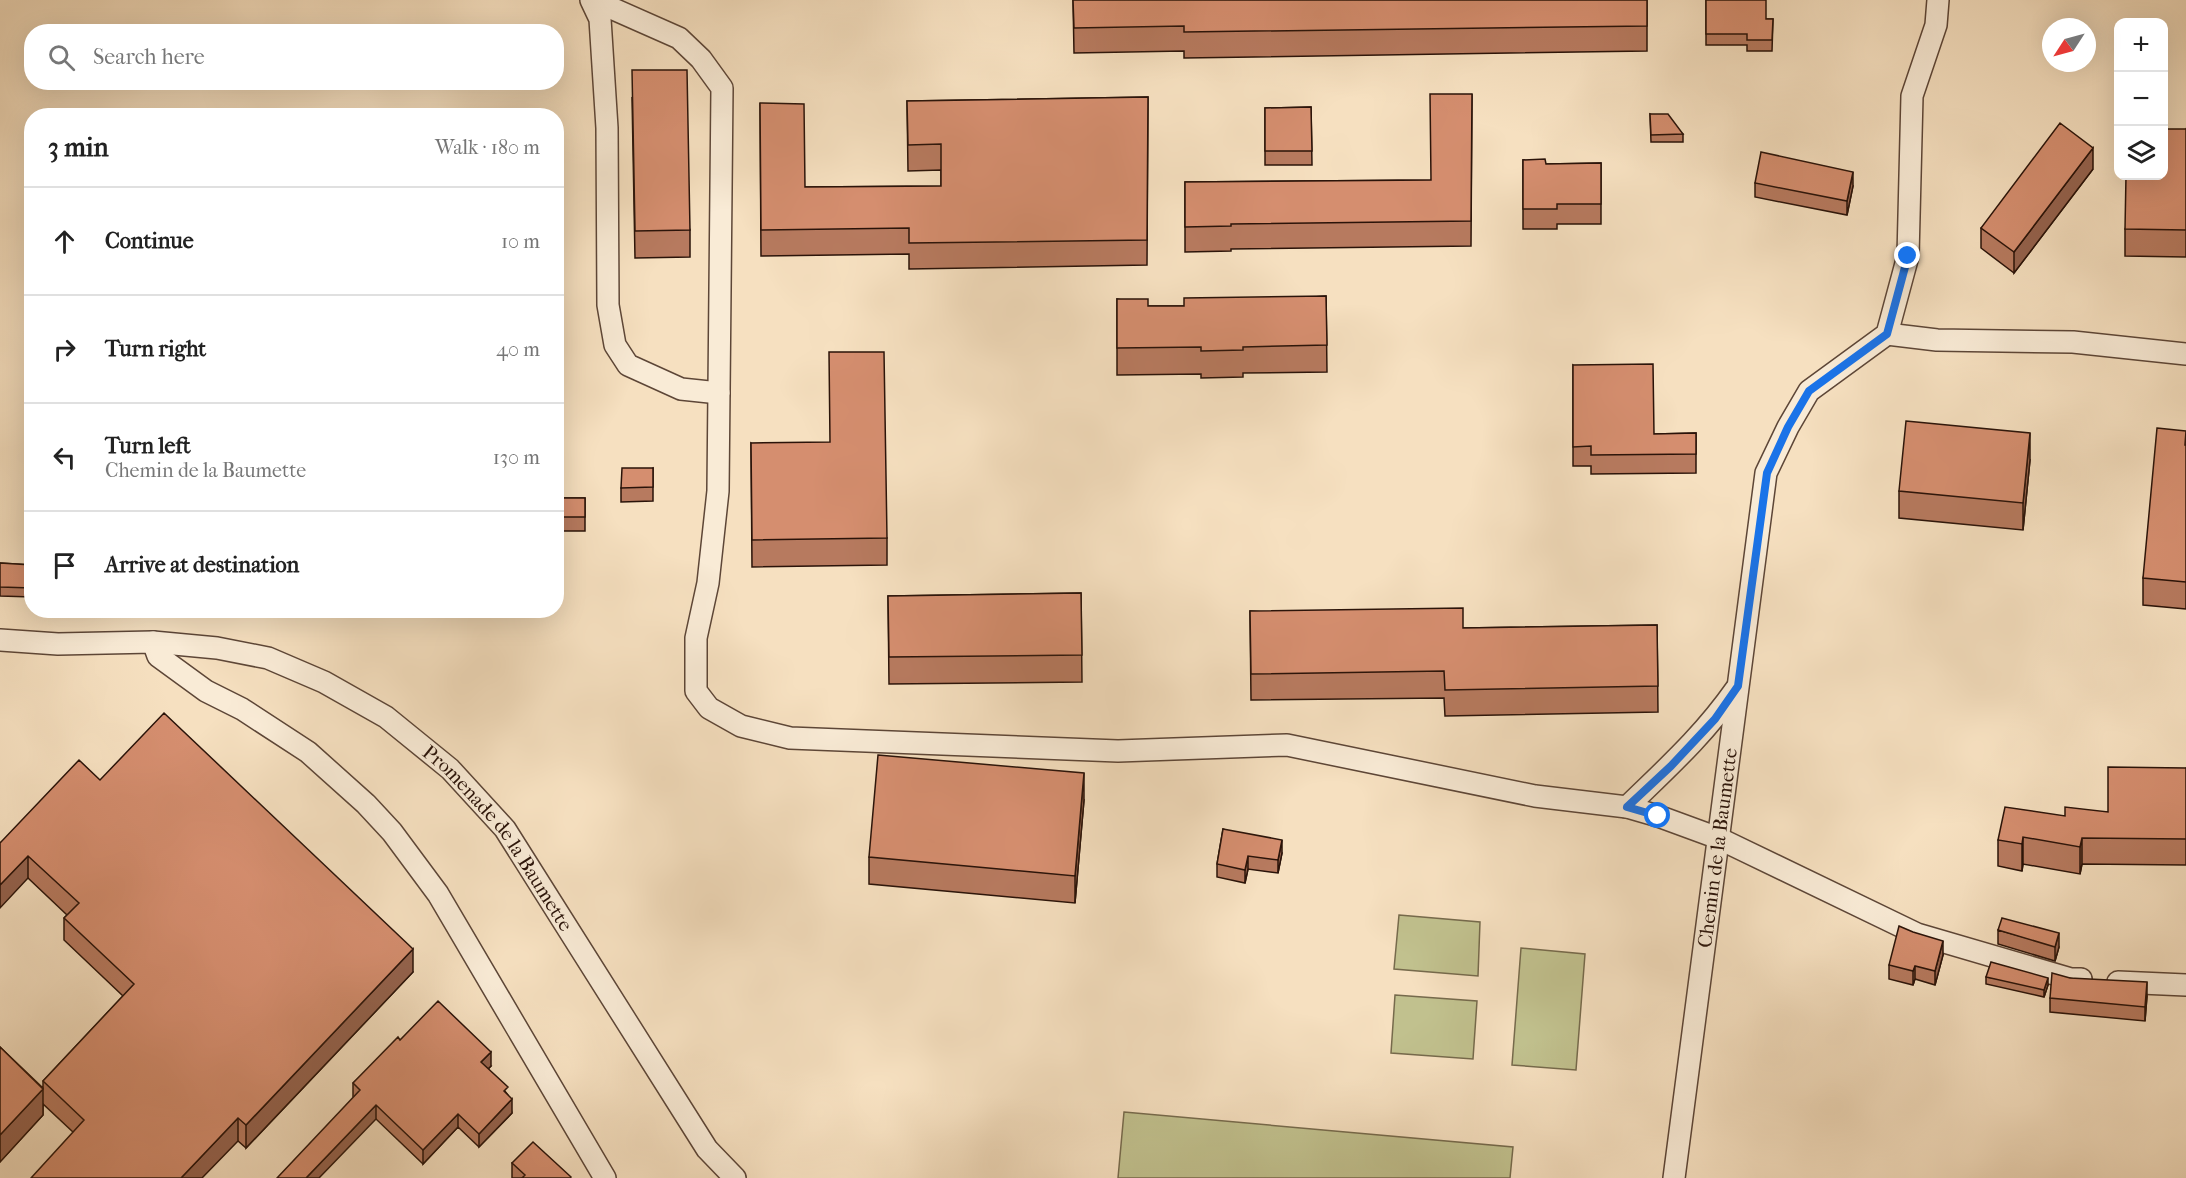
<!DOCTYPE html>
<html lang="en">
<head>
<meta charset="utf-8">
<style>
	:root { --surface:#fff; --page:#f6f6f6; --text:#222; --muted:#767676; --line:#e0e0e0 }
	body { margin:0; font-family:"IM FELL French Canon",serif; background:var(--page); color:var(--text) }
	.controls { position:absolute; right:18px; top:18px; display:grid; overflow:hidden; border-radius:12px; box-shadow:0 6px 24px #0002 }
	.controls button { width:54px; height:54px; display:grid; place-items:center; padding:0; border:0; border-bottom:2px solid var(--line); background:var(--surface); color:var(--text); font:30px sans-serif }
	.compass { position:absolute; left:2042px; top:18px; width:54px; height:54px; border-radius:50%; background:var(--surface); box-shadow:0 6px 24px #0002; rotate:234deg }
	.stop { position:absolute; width:18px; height:18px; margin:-14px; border:4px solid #1a73e8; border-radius:50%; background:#fff }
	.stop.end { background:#1a73e8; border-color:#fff; box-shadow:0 2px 6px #0008 }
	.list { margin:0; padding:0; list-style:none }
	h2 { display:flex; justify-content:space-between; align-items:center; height:78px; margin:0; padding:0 24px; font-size:26px }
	h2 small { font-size:20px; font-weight:400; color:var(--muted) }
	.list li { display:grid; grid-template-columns:39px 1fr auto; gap:18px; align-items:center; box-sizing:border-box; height:108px; padding:0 24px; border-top:2px solid var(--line) }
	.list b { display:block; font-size:22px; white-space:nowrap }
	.list p { margin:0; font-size:20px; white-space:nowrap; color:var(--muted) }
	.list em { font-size:20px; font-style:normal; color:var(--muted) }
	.icon { flex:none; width:33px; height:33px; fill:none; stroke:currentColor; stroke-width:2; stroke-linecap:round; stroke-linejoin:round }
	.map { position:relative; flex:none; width:2186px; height:1178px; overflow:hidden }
	.search { position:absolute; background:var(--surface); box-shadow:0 6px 24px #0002; left:24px; top:24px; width:540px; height:66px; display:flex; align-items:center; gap:15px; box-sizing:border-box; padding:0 21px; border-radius:24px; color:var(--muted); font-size:22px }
	.panel { position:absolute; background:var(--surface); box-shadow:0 6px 24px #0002; left:24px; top:108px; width:540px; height:510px; border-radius:24px }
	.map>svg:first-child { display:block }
</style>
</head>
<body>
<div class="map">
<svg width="2186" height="1178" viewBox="0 0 2186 1178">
	<rect width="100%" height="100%" fill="#f6e0c0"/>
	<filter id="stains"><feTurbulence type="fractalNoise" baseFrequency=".00333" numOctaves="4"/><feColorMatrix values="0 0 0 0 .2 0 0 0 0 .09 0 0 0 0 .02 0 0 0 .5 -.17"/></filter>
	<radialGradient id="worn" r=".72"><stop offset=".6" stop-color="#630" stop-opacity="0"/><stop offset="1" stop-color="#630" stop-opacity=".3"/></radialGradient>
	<path fill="#c1c18e" stroke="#766a4c" stroke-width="1.5" d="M 1399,915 L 1480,922 L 1478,976 L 1394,969 Z
		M 1521,948 L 1585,954 L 1576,1070 L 1512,1065 Z
		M 1395,995 L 1477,1001 L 1473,1059 L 1391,1053 Z
		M 1124,1112 L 1513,1147 L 1510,1178 L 1118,1178 Z"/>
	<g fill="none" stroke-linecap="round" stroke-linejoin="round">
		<g stroke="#5d4637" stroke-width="24">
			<g id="street">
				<path d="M 591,0 L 600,19 L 607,128 L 608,305 L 615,345 L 628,365 L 681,389 L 719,393"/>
				<path d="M 593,0 L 679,38 L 701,59 L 722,88 L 718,491 L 708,583 L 696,638 L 696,691 L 709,708 L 741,726 L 790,738 L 1118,751 L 1287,745 L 1535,796 L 1627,807 L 1658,816 L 1718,838 L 1917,934 L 2071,979 L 2081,979"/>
				<path d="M 1887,334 L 1937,340 L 2073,342 L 2186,354"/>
				<path id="s1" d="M 0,640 L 58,644 L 153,642 L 217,648 L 268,658 L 324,682 L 386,717 L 450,769 L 505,829 L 707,1149 L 735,1178"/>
				<path d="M 153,642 L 158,656 L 206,691 L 242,709 L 308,752 L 366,804 L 392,832 L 438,894 L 605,1178"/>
				<path d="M 1627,807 C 1667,768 1703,736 1736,689"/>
				<path d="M 2118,982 L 2186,985"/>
				<path id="s2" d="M 1674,1178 L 1766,473 L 1788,427 L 1809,391 L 1887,334 L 1908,256 L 1912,96 L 1936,25 L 1938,0"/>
			</g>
		</g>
		<use href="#street" stroke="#f9ebd6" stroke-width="21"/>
	</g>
	<path fill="#b77a5f" stroke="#2a1309" stroke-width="1.5" d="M 1073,0 L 1647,0 L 1647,51 L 1184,58 L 1184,51 L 1074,53 Z
		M 1706,0 L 1766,19 L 1773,19 L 1772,51 L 1747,51 L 1747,45 L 1706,45 Z
		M 1472,94 L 1471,246 L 1231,249 L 1231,251 L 1185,252 L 1185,182 L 1431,180 Z
		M 632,97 L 690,230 L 690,257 L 635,258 Z
		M 1148,97 L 1147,265 L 909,269 L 909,254 L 761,256 L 760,103 L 805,187 L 941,186 L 941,170 L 908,171 L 907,101 Z
		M 1311,107 L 1312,165 L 1265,165 L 1265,108 Z
		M 1650,114 L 1683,134 L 1683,142 L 1651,142 Z
		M 2186,129 L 2186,257 L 2125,256 L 2125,229 Z
		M 1523,160 L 1546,164 L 1601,163 L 1601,224 L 1557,224 L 1557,229 L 1523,229 Z
		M 2093,169 L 2014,273 L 1981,248 L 1981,228 Z
		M 1755,183 L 1853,186 L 1847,215 L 1755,197 Z
		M 1326,296 L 1327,372 L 1243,373 L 1243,377 L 1201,378 L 1201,374 L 1117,375 L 1117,299 L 1148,306 L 1184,306 Z
		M 1573,365 L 1654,434 L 1696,433 L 1696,473 L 1591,474 L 1591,466 L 1573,466 Z
		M 2186,431 L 2186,609 L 2143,605 L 2143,578 Z
		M 751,443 L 887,538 L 887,565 L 752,567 Z
		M 2030,460 L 2023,530 L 1899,518 L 1899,491 Z
		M 653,468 L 653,501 L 621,502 L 621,488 Z
		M 556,498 L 585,498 L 585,531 L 556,531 Z
		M 0,563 L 32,565 L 32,597 L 0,596 Z
		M 1081,593 L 1082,682 L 889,684 L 888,596 Z
		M 1250,611 L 1463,628 L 1657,625 L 1658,712 L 1445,716 L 1444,698 L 1251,700 Z
		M 2186,768 L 2186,865 L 2082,864 L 2080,874 L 2023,864 L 2022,871 L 1998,866 L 1998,840 L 2065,816 L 2108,812 Z
		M 100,780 L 413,972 L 246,1148 L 238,1141 L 73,1132 L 43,1104 L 43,1115 L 0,1162 L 0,1047 L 43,1088 L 43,1081 L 123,996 L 64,940 L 64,918 L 67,915 L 28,878 L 0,843 Z
		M 1084,800 L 1075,903 L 869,884 L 869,857 Z
		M 1223,829 L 1282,853 L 1278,873 L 1248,869 L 1245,883 L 1217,877 L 1217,864 Z
		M 1998,930 L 2059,947 L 2055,961 L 1998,944 Z
		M 1943,955 L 1935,985 L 1915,979 L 1913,985 L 1889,979 L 1889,965 Z
		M 1986,977 L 2048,985 L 2044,997 L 1986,984 Z
		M 2070,978 L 2147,996 L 2145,1021 L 2050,1012 L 2050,998 Z
		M 400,1040 L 491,1066 L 488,1069 L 508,1095 L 512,1113 L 479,1147 L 458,1127 L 423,1164 L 353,1097 L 353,1083 Z
		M 512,1163 L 571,1178 L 512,1178 Z"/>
	<path fill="#95634e" stroke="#2a1309" stroke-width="1.5" d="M 2093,148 L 2093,169 L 2014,273 L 2014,252 Z
		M 1853,172 L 1853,186 L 1847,215 L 1847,201 Z
		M 2030,433 L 2030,460 L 2023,530 L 2023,503 Z
		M 1084,773 L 1084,800 L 1075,903 L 1075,876 Z
		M 2023,837 L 2023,864 L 2022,871 L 2022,844 Z
		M 2082,838 L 2082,864 L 2080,874 L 2080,847 Z
		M 1282,840 L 1282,853 L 1278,873 L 1278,860 Z
		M 28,856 L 28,878 L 0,908 L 0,885 Z
		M 1248,856 L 1248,869 L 1245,883 L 1245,870 Z
		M 2059,933 L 2059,947 L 2055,961 L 2055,947 Z
		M 1943,941 L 1943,955 L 1935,985 L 1935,971 Z
		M 413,949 L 413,972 L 246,1148 L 246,1125 Z
		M 1915,966 L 1915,979 L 1913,985 L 1913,971 Z
		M 2048,978 L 2048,985 L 2044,997 L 2044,990 Z
		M 2147,982 L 2147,996 L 2145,1021 L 2145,1007 Z
		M 491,1052 L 491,1066 L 481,1076 L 481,1062 Z
		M 43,1089 L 43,1115 L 0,1162 L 0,1135 Z
		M 512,1099 L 512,1113 L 479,1147 L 479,1134 Z
		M 376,1105 L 376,1119 L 319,1178 L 306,1178 Z
		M 458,1114 L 458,1127 L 423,1164 L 423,1150 Z
		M 238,1118 L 238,1141 L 202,1178 L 181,1178 Z"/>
	<path fill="#d58e6f" stroke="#2a1309" stroke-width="1.5" d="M 1073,0 L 1647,0 L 1647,26 L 1184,32 L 1184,26 L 1074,28 Z
		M 1706,0 L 1766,0 L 1766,19 L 1773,19 L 1772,40 L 1747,40 L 1747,34 L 1706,34 Z
		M 632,70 L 687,70 L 690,230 L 635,231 Z
		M 1430,94 L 1472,94 L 1471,221 L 1231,224 L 1231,226 L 1185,227 L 1185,182 L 1431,180 Z
		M 1148,97 L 1147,240 L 909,243 L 909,228 L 761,230 L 760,103 L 804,104 L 805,187 L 941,186 L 941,144 L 908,145 L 907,101 Z
		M 1311,107 L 1312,151 L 1265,151 L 1265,108 Z
		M 1650,114 L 1668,114 L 1683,134 L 1651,135 Z
		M 2060,123 L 2093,148 L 2014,252 L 1981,228 Z
		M 2163,129 L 2186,129 L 2186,230 L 2125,229 L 2126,176 L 2163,176 Z
		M 1761,152 L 1853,172 L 1847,201 L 1755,183 Z
		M 1545,159 L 1546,164 L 1601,163 L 1601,204 L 1557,204 L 1557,209 L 1523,209 L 1523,160 Z
		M 1326,296 L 1327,345 L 1243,347 L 1243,350 L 1201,351 L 1201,347 L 1117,348 L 1117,299 L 1148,299 L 1148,306 L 1184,306 L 1184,298 Z
		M 829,352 L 884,352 L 887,538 L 752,540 L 751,443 L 830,442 Z
		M 1653,364 L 1654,434 L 1696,433 L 1696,454 L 1591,455 L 1591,446 L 1573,447 L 1573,365 Z
		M 1906,421 L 2030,433 L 2023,503 L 1899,491 Z
		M 2157,428 L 2186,431 L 2185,445 L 2186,445 L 2186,582 L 2143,578 Z
		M 622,468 L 653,468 L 653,487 L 621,488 Z
		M 556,498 L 585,498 L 585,517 L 556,517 Z
		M 0,563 L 32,565 L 32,588 L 0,587 Z
		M 1081,593 L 1082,655 L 889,657 L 888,596 Z
		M 1463,608 L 1463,628 L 1657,625 L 1658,686 L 1445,690 L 1444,671 L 1251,674 L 1250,611 Z
		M 164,713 L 413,949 L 246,1125 L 238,1118 L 181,1178 L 31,1178 L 84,1120 L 43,1081 L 134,984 L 64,918 L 79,903 L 28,856 L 0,885 L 0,843 L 79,760 L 100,780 Z
		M 878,755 L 1084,773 L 1075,876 L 869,857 Z
		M 2108,767 L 2186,768 L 2186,839 L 2082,838 L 2080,847 L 2023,837 L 2022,844 L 1998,840 L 2005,807 L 2065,816 L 2065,807 L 2108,812 Z
		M 1223,829 L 1282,840 L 1278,860 L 1248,856 L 1245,870 L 1217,864 Z
		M 2002,918 L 2059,933 L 2055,947 L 1998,930 Z
		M 1899,926 L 1913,932 L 1943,941 L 1935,971 L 1915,966 L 1913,971 L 1889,965 Z
		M 1991,962 L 2048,978 L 2044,990 L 1986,977 Z
		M 2052,973 L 2070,978 L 2147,982 L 2145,1007 L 2050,998 Z
		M 438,1001 L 491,1052 L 481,1062 L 508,1087 L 504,1091 L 512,1099 L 479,1134 L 458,1114 L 423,1150 L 376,1105 L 306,1178 L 277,1178 L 360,1090 L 353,1083 L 398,1037 L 400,1040 Z
		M 0,1047 L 43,1089 L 0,1135 Z
		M 533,1142 L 571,1177 L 570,1178 L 522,1178 L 525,1175 L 512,1163 Z"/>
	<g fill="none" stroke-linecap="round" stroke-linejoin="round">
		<path stroke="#1a73e8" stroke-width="8" d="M 1658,816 L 1627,807 L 1671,766 L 1715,719 L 1738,686 L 1767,473 L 1788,427 L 1809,391 L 1887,334 L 1908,256"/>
	</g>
	<g text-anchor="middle" stroke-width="6" stroke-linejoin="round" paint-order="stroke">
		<g font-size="20" fill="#2a1309" stroke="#f9ebd6">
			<text dy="7" stroke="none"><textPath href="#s1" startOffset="568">Promenade de la Baumette</textPath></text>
			<text dy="7" stroke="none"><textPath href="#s2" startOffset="333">Chemin de la Baumette</textPath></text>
		</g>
	</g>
	<rect width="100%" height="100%" filter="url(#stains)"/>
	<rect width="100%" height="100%" fill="url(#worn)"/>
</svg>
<div class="controls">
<button>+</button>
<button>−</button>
<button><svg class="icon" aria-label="layers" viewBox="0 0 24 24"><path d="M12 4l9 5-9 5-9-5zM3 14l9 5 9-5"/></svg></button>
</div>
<svg class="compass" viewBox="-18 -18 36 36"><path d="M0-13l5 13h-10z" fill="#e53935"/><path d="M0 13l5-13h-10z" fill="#767676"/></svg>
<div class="stop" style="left:1658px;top:816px"></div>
<div class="stop end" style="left:1908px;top:256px"></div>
<div class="search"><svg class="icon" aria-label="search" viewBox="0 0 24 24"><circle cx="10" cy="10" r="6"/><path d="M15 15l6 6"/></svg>Search here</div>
<section class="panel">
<h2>3 min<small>Walk · 180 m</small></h2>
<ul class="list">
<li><svg class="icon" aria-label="ahead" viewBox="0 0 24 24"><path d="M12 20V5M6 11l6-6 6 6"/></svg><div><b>Continue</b></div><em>10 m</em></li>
<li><svg class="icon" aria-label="right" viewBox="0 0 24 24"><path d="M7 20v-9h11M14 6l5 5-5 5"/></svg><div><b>Turn right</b></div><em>40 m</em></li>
<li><svg class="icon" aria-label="left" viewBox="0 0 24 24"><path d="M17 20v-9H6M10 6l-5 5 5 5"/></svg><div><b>Turn left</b><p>Chemin de la Baumette</p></div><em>130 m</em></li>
<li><svg class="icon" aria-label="arrive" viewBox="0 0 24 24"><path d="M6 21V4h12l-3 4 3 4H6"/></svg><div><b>Arrive at destination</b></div></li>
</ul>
</section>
</div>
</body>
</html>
